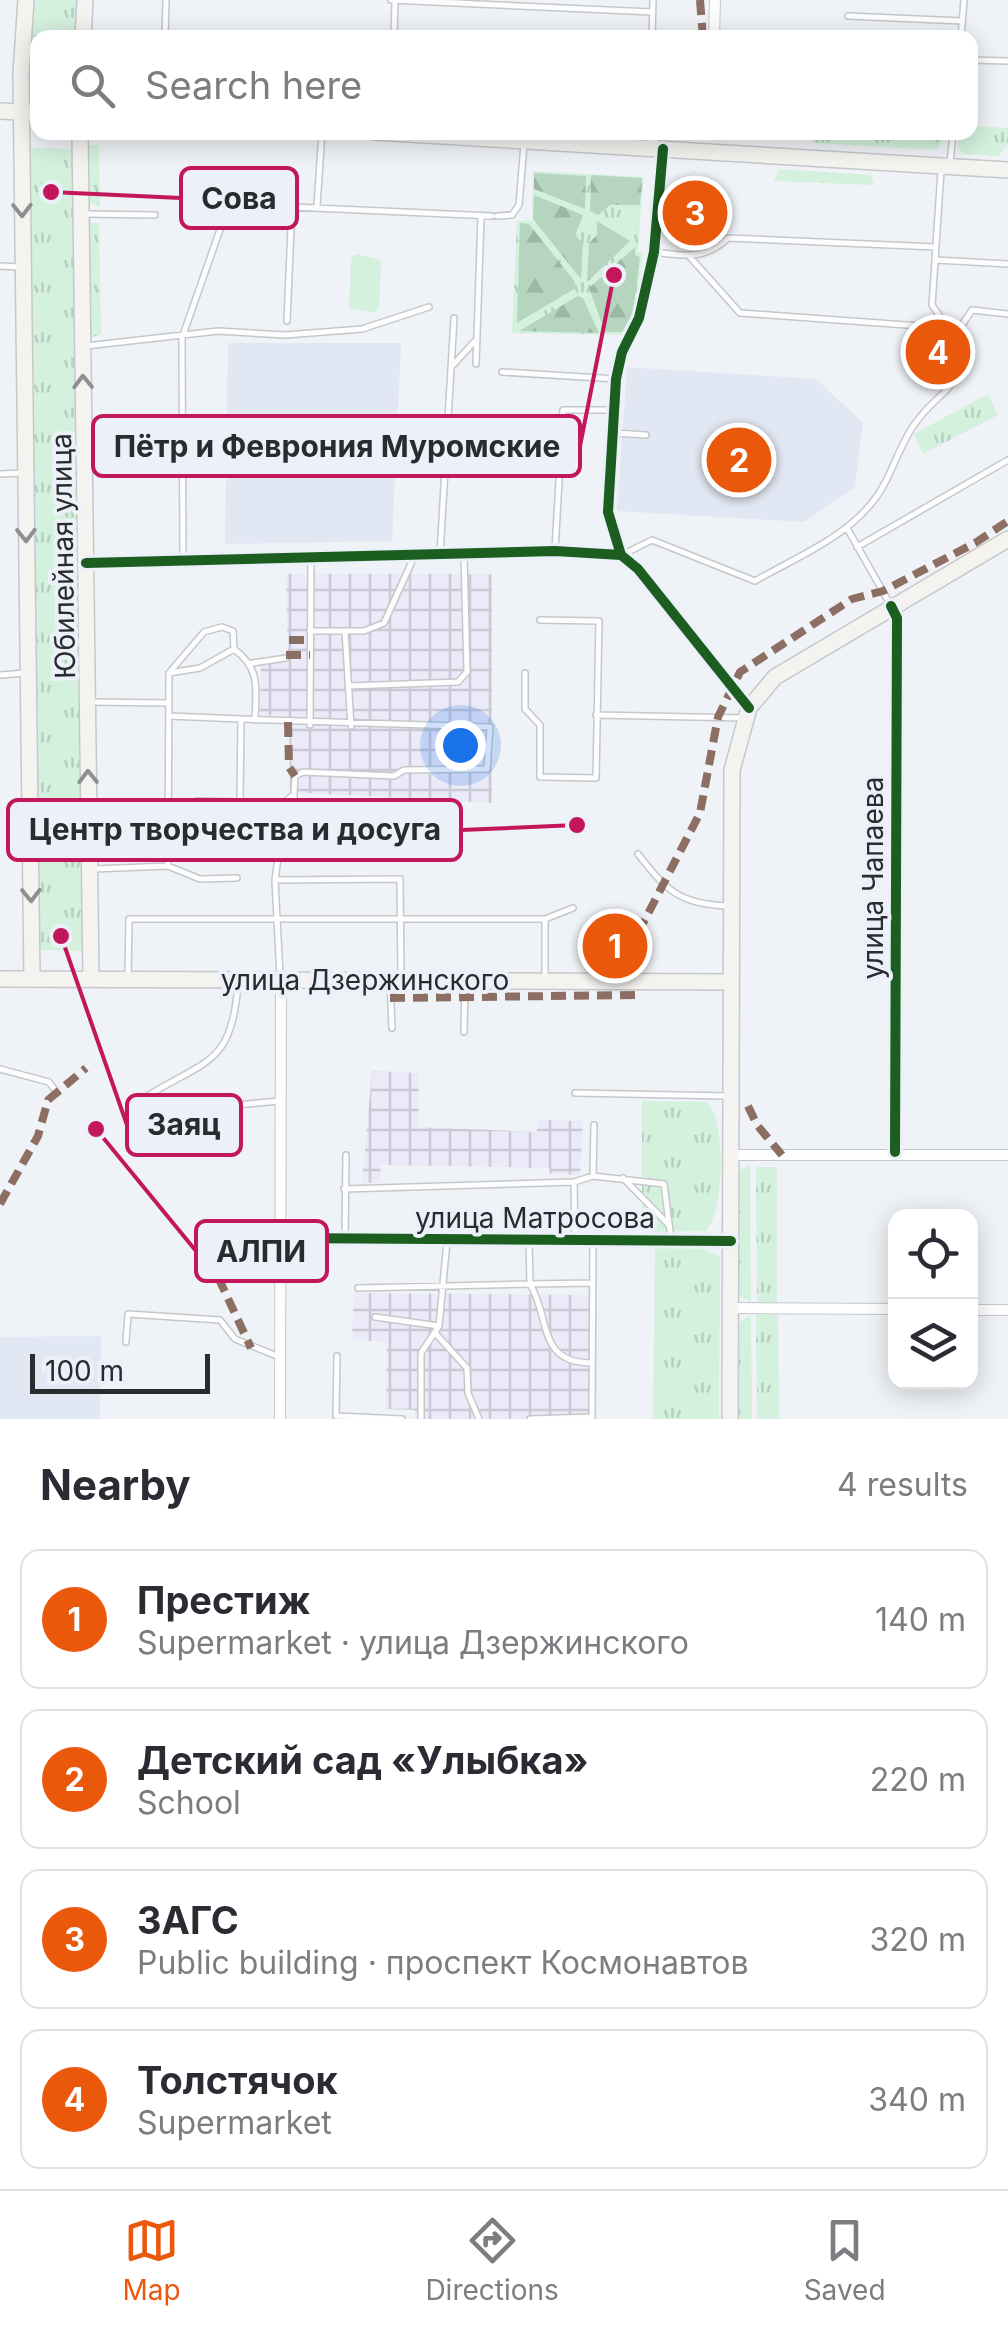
<!DOCTYPE html>
<html lang="en">
<head>
<meta charset="utf-8">
<style>
	:root { --surface:#fff; --page:#f2f2f3; --text:#2b2b33; --muted:#7c7c81; --line:#e1e1e2; --accent:#ea580c }
	body { margin:0; font-family:Inter,sans-serif; background:var(--page); color:var(--text) }
	.controls { position:absolute; right:30px; bottom:30px; display:grid; overflow:hidden; border-radius:20px; box-shadow:0 5px 25px #0003 }
	.controls button { width:90px; height:90px; display:grid; place-items:center; padding:0; border:0; border-bottom:2px solid var(--line); background:var(--surface); color:var(--text); font:50px sans-serif }
	.scale { position:absolute; left:30px; bottom:25px; width:180px; box-sizing:border-box; padding-left:10px; border:5px solid #292b2e; border-top:0; font-size:28px; line-height:35px; white-space:nowrap; color:#292b2e; -webkit-text-stroke:8px #ecf1f9; paint-order:stroke }
	.you { position:absolute; left:460px; top:745px; width:35px; height:35px; margin:-25px; border:8px solid #fff; border-radius:50%; background:#1a73e8; box-shadow:0 0 0 15px #1a73e833 }
	.badge { display:grid; place-items:center; width:65px; height:65px; border-radius:50%; background:var(--accent); color:#fff; font-size:32px; font-weight:700 }
	.pin { position:absolute; translate:-50% -50%; border:5px solid #fff; box-shadow:0 2px 10px #0006 }
	.list { margin:0; padding:0; list-style:none }
	h2 { display:flex; justify-content:space-between; align-items:center; height:130px; margin:0; padding:0 40px; font-size:42px }
	h2 small { font-size:32px; font-weight:400; color:var(--muted) }
	.list li { display:grid; grid-template-columns:65px 1fr auto; gap:30px; align-items:center; box-sizing:border-box; height:140px; margin:0 20px 20px; padding:0 20px; border:2px solid var(--line); border-radius:20px }
	.list b { display:block; font-size:38px; white-space:nowrap }
	.list p { margin:0; font-size:32px; white-space:nowrap; color:var(--muted) }
	.list em { font-size:32px; font-style:normal; color:var(--muted) }
	.icon { flex:none; width:55px; height:55px; fill:none; stroke:currentColor; stroke-width:2; stroke-linecap:round; stroke-linejoin:round }
	.map { position:relative; flex:none; width:1008px; height:1419px; overflow:hidden }
	.search { position:absolute; background:var(--surface); box-shadow:0 5px 25px #0003; left:30px; right:30px; top:30px; height:110px; display:flex; align-items:center; gap:25px; box-sizing:border-box; padding:0 35px; border-radius:20px; color:var(--muted); font-size:38px }
	.sheet { height:770px; background:var(--surface) }
	nav { display:flex; justify-content:space-around; align-items:center; box-sizing:border-box; height:140px; border-top:2px solid var(--line); background:var(--surface); font-size:28px; color:var(--muted) }
	nav a { display:grid; justify-items:center; gap:5px }
	nav .on { color:var(--accent) }
	.map>svg:first-child { display:block }
</style>
</head>
<body>
<div class="map">
<svg width="1008" height="1419" viewBox="0 0 1008 1419">
	<defs>
		<pattern id="industrial-grid" width="8" height="8" patternUnits="userSpaceOnUse" patternTransform="scale(2.5)"><rect width="8" height="8" fill="#ebeaf8"/><path d="M0 4h8M4 0v8" fill="none" stroke="#cac9d5"/></pattern>
		<pattern id="grass-tufts" width="24" height="20" patternUnits="userSpaceOnUse" patternTransform="scale(2.5)"><rect width="24" height="20" fill="#d4f1dd"/><path d="M3 7l-1-3M5 7V3M7 7l1-3M15 17l-1-3M17 17v-4M19 17l1-3" fill="none" stroke="#b6cfbe"/></pattern>
		<pattern id="forest-firs" width="22" height="20" patternUnits="userSpaceOnUse" patternTransform="scale(2.5)"><rect width="22" height="20" fill="#b5d5bf"/><path d="M5 1l3.5 6h-7zM16 11l3.5 6h-7z" fill="#9cb7a4"/></pattern>
	</defs>
	<rect width="100%" height="100%" fill="#eff2f6"/>
	<path fill="#e2e8f3" d="M 228,343 L 401,343 L 392,541 L 225,544 Z
		M 627,367 L 816,379 L 863,423 L 855,487 L 804,522 L 617,511 Z
		M 101,1336 L 100,1419 L 0,1419 L 0,1337 Z"/>
	<path fill="url(#industrial-grid)" d="M 286,574 L 492,574 L 492,803 L 290,792 L 289,716 L 260,715 L 261,663 L 288,663 Z
		M 372,1071 L 419,1073 L 418,1127 L 537,1132 L 537,1120 L 583,1121 L 580,1175 L 550,1174 L 549,1168 L 381,1165 L 379,1183 L 362,1183 Z
		M 354,1293 L 596,1295 L 595,1419 L 415,1419 L 415,1410 L 386,1409 L 387,1342 L 352,1340 Z"/>
	<path fill="url(#grass-tufts)" d="M 35,0 L 78,0 L 75,37 L 38,38 L 37,72 L 29,71 Z
		M 971,126 L 1008,128 L 1008,144 L 999,156 L 963,154 L 958,148 L 958,133 L 970,132 Z
		M 813,133 L 813,132 L 945,133 L 937,150 L 813,143 Z
		M 88,145 L 99,145 L 100,207 L 89,203 Z
		M 30,148 L 72,149 L 83,951 L 40,950 Z
		M 779,169 L 871,175 L 874,185 L 774,181 Z
		M 533,171 L 643,177 L 638,252 L 643,254 L 635,315 L 622,335 L 512,333 L 517,221 L 532,220 Z
		M 89,223 L 99,223 L 101,334 L 91,338 Z
		M 988,394 L 998,415 L 923,454 L 914,434 Z
		M 642,1101 L 707,1102 C 727,1121 724,1211 706,1231 L 642,1232 Z
		M 750,1166 L 751,1302 L 739,1296 L 740,1170 Z
		M 756,1167 L 777,1167 L 777,1302 L 757,1302 Z
		M 655,1247 L 700,1247 L 720,1257 L 719,1419 L 653,1419 Z
		M 778,1314 L 779,1419 L 757,1419 L 756,1315 Z
		M 751,1315 L 752,1419 L 739,1419 L 738,1323 Z"/>
	<path fill="url(#forest-firs)" d="M 534,173 L 586,176 L 585,209 L 534,189 Z
		M 591,175 L 642,178 L 640,205 L 610,205 L 598,215 L 590,211 Z
		M 534,195 L 583,215 L 575,236 L 583,242 L 581,279 L 533,219 Z
		M 597,221 L 630,241 L 587,282 L 589,243 L 597,235 Z
		M 520,223 L 529,224 L 575,282 L 574,289 L 517,323 Z
		M 635,247 L 635,255 L 640,257 L 633,313 L 622,332 L 605,332 L 589,288 Z
		M 578,296 L 583,298 L 599,333 L 519,331 Z"/>
	<path fill="#d4f1dd" d="M 356,254 L 381,260 L 379,309 L 373,313 L 349,308 L 351,259 Z"/>
	<g fill="none" stroke-linecap="round" stroke-linejoin="round">
		<g stroke="#c5c8cb" stroke-width="8">
			<path id="service" d="M 391,0 L 652,12
				M 848,16 L 962,21
				M 165,38 L 166,0
				M 394,38 L 395,1
				M 652,38 L 653,0
				M 961,38 L 964,0
				M 970,60 L 1008,61
				M 950,164 L 953,132
				M 941,171 L 932,305 L 948,328
				M 317,206 L 322,132
				M 84,214 L 155,215
				M 497,216 L 512,215 L 519,205 L 524,144
				M 655,252 C 684,256 706,260 728,238 L 936,247
				M 690,257 L 740,313 L 948,328 L 956,334 L 972,310 L 1008,314
				M 936,260 L 1008,264
				M 0,266 L 19,267
				M 287,321 L 292,205
				M 86,346 L 218,331 L 285,335 L 362,329 L 429,307
				M 476,364 L 481,217
				M 453,365 L 475,341
				M 502,372 L 616,379
				M 615,433 L 646,435
				M 0,474 L 22,473
				M 847,528 L 890,604
				M 857,547 L 1008,460
				M 555,551 L 563,410 L 614,410
				M 440,554 L 454,318
				M 622,555 L 652,540 L 755,581 C 793,559 841,540 870,505 C 890,483 897,449 914,425 C 946,380 960,401 956,334
				M 183,560 L 182,338 L 229,204 L 492,216
				M 222,627 L 233,631 L 234,649 L 200,668 L 169,673 L 204,632 Z
				M 310,631 L 345,631 L 351,726
				M 345,631 L 364,631 L 384,623 L 414,557
				M 234,649 C 261,669 256,689 255,720
				M 252,663 L 286,658
				M 525,673 L 525,709 L 540,725 L 540,777 L 596,778 L 599,621 L 540,620
				M 0,675 L 26,673
				M 348,686 L 458,682 L 467,672 L 464,554
				M 90,702 L 169,703
				M 596,715 L 743,718
				M 169,716 L 241,719 L 240,802 L 197,801
				M 241,719 L 490,727 L 487,769 L 404,770 L 394,776 L 303,772 L 295,776 L 292,831 L 278,858 L 275,880 L 280,976
				M 310,725 L 311,558
				M 240,802 L 285,802 L 293,795
				M 638,854 C 667,891 679,904 728,906
				M 168,866 L 169,673
				M 93,869 L 168,866 L 200,879 L 237,878
				M 275,880 L 400,879 L 401,977
				M 545,919 L 573,908
				M 128,976 L 129,919 L 545,919 L 545,980
				M 390,981 L 392,1028
				M 464,1032 L 465,983
				M 0,1069 L 49,1082 L 57,1093
				M 575,1093 L 728,1096
				M 144,1098 C 206,1059 232,1066 238,984
				M 200,1116 L 225,1106 L 280,1101
				M 593,1176 L 594,1125
				M 623,1178 L 668,1224
				M 574,1182 L 593,1176 L 664,1184 L 671,1239
				M 344,1189 L 574,1182 L 575,1239
				M 213,1236 L 280,1238
				M 345,1238 L 346,1155
				M 358,1288 L 530,1284 L 529,1241
				M 375,1317 L 439,1326
				M 436,1334 L 467,1368 L 468,1393 L 479,1419
				M 126,1342 L 128,1314 L 220,1320 L 235,1339 L 277,1356
				M 592,1363 C 537,1363 551,1319 530,1284 L 593,1283
				M 336,1416 L 402,1419
				M 336,1416 L 337,1356
				M 421,1419 L 421,1353 L 439,1326 L 447,1241
				M 530,1419 L 592,1417
				M 592,1419 L 593,1242"/>
		</g>
		<g stroke="#c5c8cb" stroke-width="12">
			<path id="minor" d="M 714,38 L 715,0
				M 652,148 L 653,132
				M 663,149 L 654,252 L 639,318 L 622,352 L 616,379 L 608,512 L 621,555 L 638,569 L 749,708
				M 86,563 L 555,551 L 621,555
				M 891,606 L 897,618 L 895,1152
				M 730,1155 L 1008,1155
				M 280,1238 L 731,1241
				M 730,1308 L 896,1309
				M 970,1310 L 1008,1310
				M 280,1419 L 281,979"/>
		</g>
		<g stroke="#c5c8cb" stroke-width="18">
			<path id="secondary" d="M 26,0 L 21,74 L 32,979
				M 83,38 L 85,0
				M 0,111 L 38,113
				M 80,132 L 91,979
				M 375,132 L 1008,170
				M 0,979 L 731,982
				M 730,1419 L 732,770 L 749,708 L 775,677 L 1008,539"/>
		</g>
		<use href="#service" stroke="#fdfdfe" stroke-width="5"/>
		<use href="#minor" stroke="#fdfdfe" stroke-width="10"/>
		<use href="#secondary" stroke="#f5f3f0" stroke-width="15"/>
		<path stroke="#8d6e63" stroke-width="8" stroke-dasharray="15 8" stroke-linecap="butt" d="M 700,0 L 703,38
			M 289,640 L 310,640
			M 286,655 L 310,655
			M 288,722 L 289,767 L 295,776
			M 638,933 L 700,813 L 718,717 L 740,672 L 852,599 L 883,591 L 975,543 L 1008,521
			M 390,998 L 638,995
			M 748,1106 L 757,1125 L 782,1155
			M 0,1204 L 38,1136 L 48,1100 L 86,1068
			M 199,1236 L 251,1348"/>
		<g stroke="#ecf1f9" stroke-width="16">
			<path id="cycleway" d="M 663,149 L 654,252 L 639,318 L 622,352 L 616,379 L 608,512 L 621,555 L 638,569 L 749,708
				M 86,563 L 555,551 L 621,555
				M 891,606 L 897,618 L 895,1152
				M 280,1238 L 731,1241"/>
		</g>
		<use href="#cycleway" stroke="#1b5e20" stroke-width="10"/>
	</g>
	<defs><path id="oneway-chevron" d="M-2-3.5L2.5 0L-2 3.5" fill="none" stroke-width="1.6" stroke-linecap="round" stroke-linejoin="round" transform="scale(2.5)"/></defs>
	<g stroke="#8f8f8f">
		<use href="#oneway-chevron" transform="translate(22 210) rotate(89)"/>
		<use href="#oneway-chevron" transform="translate(83 382) rotate(-91)"/>
		<use href="#oneway-chevron" transform="translate(26 535) rotate(89)"/>
		<use href="#oneway-chevron" transform="translate(88 777) rotate(-91)"/>
		<use href="#oneway-chevron" transform="translate(31 895) rotate(89)"/>
	</g>
	<g text-anchor="middle" stroke-width="8" stroke-linejoin="round" paint-order="stroke">
		<g font-size="28" fill="#292b2e" stroke="#ecf1f9">
			<text transform="translate(63 556) rotate(-91)" y="10">Юбилейная улица</text>
			<text transform="translate(873 878) rotate(-90)" y="10">улица Чапаева</text>
			<text x="365" y="990">улица Дзержинского</text>
			<text x="535" y="1228">улица Матросова</text>
		</g>
	</g>
	<path fill="none" stroke="#c2185b" stroke-width="4" d="M51 192L181 198M614 275L580 446M577 825L461 830M61 936L127 1125M96 1129L196 1251"/>
	<g fill="#c2185b" stroke="#ecf1f9" stroke-width="4">
		<circle cx="51" cy="192" r="10"/>
		<circle cx="614" cy="275" r="10"/>
		<circle cx="577" cy="825" r="10"/>
		<circle cx="61" cy="936" r="10"/>
		<circle cx="96" cy="1129" r="10"/>
	</g>
	<g fill="#ecf1f9" stroke="#c2185b" stroke-width="4">
		<rect x="181" y="168" width="116" height="60" rx="10"/>
		<rect x="93" y="416" width="487" height="60" rx="10"/>
		<rect x="8" y="800" width="453" height="60" rx="10"/>
		<rect x="127" y="1095" width="114" height="60" rx="10"/>
		<rect x="196" y="1221" width="131" height="60" rx="10"/>
	</g>
	<g font-size="30" text-anchor="middle" font-weight="bold" fill="#292b2e">
		<text x="239" y="209">Сова</text>
		<text x="337" y="457">Пётр и Феврония Муромские</text>
		<text x="235" y="840">Центр творчества и досуга</text>
		<text x="184" y="1135">Заяц</text>
		<text x="261" y="1262">АЛПИ</text>
	</g>
</svg>
<div class="controls">
<button><svg class="icon" aria-label="locate" viewBox="0 0 24 24"><circle cx="12" cy="12" r="6"/><path d="M12 2v4M12 18v4M2 12h4M18 12h4"/></svg></button>
<button><svg class="icon" aria-label="layers" viewBox="0 0 24 24"><path d="M12 4l9 5-9 5-9-5zM3 14l9 5 9-5"/></svg></button>
</div>
<div class="scale">100 m</div>
<div class="you"></div>
<div class="pin badge" style="left:615px;top:946px">1</div>
<div class="pin badge" style="left:739px;top:460px">2</div>
<div class="pin badge" style="left:695px;top:213px">3</div>
<div class="pin badge" style="left:938px;top:352px">4</div>
<div class="search"><svg class="icon" aria-label="search" viewBox="0 0 24 24"><circle cx="10" cy="10" r="6"/><path d="M15 15l6 6"/></svg>Search here</div>
</div>
<section class="sheet">
<h2>Nearby<small>4 results</small></h2>
<ul class="list">
<li><span class="badge">1</span><div><b>Престиж</b><p>Supermarket · улица Дзержинского</p></div><em>140 m</em></li>
<li><span class="badge">2</span><div><b>Детский сад «Улыбка»</b><p>School</p></div><em>220 m</em></li>
<li><span class="badge">3</span><div><b>ЗАГС</b><p>Public building · проспект Космонавтов</p></div><em>320 m</em></li>
<li><span class="badge">4</span><div><b>Толстячок</b><p>Supermarket</p></div><em>340 m</em></li>
</ul>
</section>
<nav>
<a class="on"><svg class="icon" aria-label="map" viewBox="0 0 24 24"><path d="M3 6l6-2 6 2 6-2v14l-6 2-6-2-6 2zM9 4v14M15 6v14"/></svg>Map</a>
<a><svg class="icon" aria-label="directions" viewBox="0 0 24 24"><path d="M12 3l9 9-9 9-9-9zM9 14v-3h6M13 9l2 2-2 2"/></svg>Directions</a>
<a><svg class="icon" aria-label="saved" viewBox="0 0 24 24"><path d="M7 4h10v16l-5-4-5 4z"/></svg>Saved</a>
</nav>
</body>
</html>
